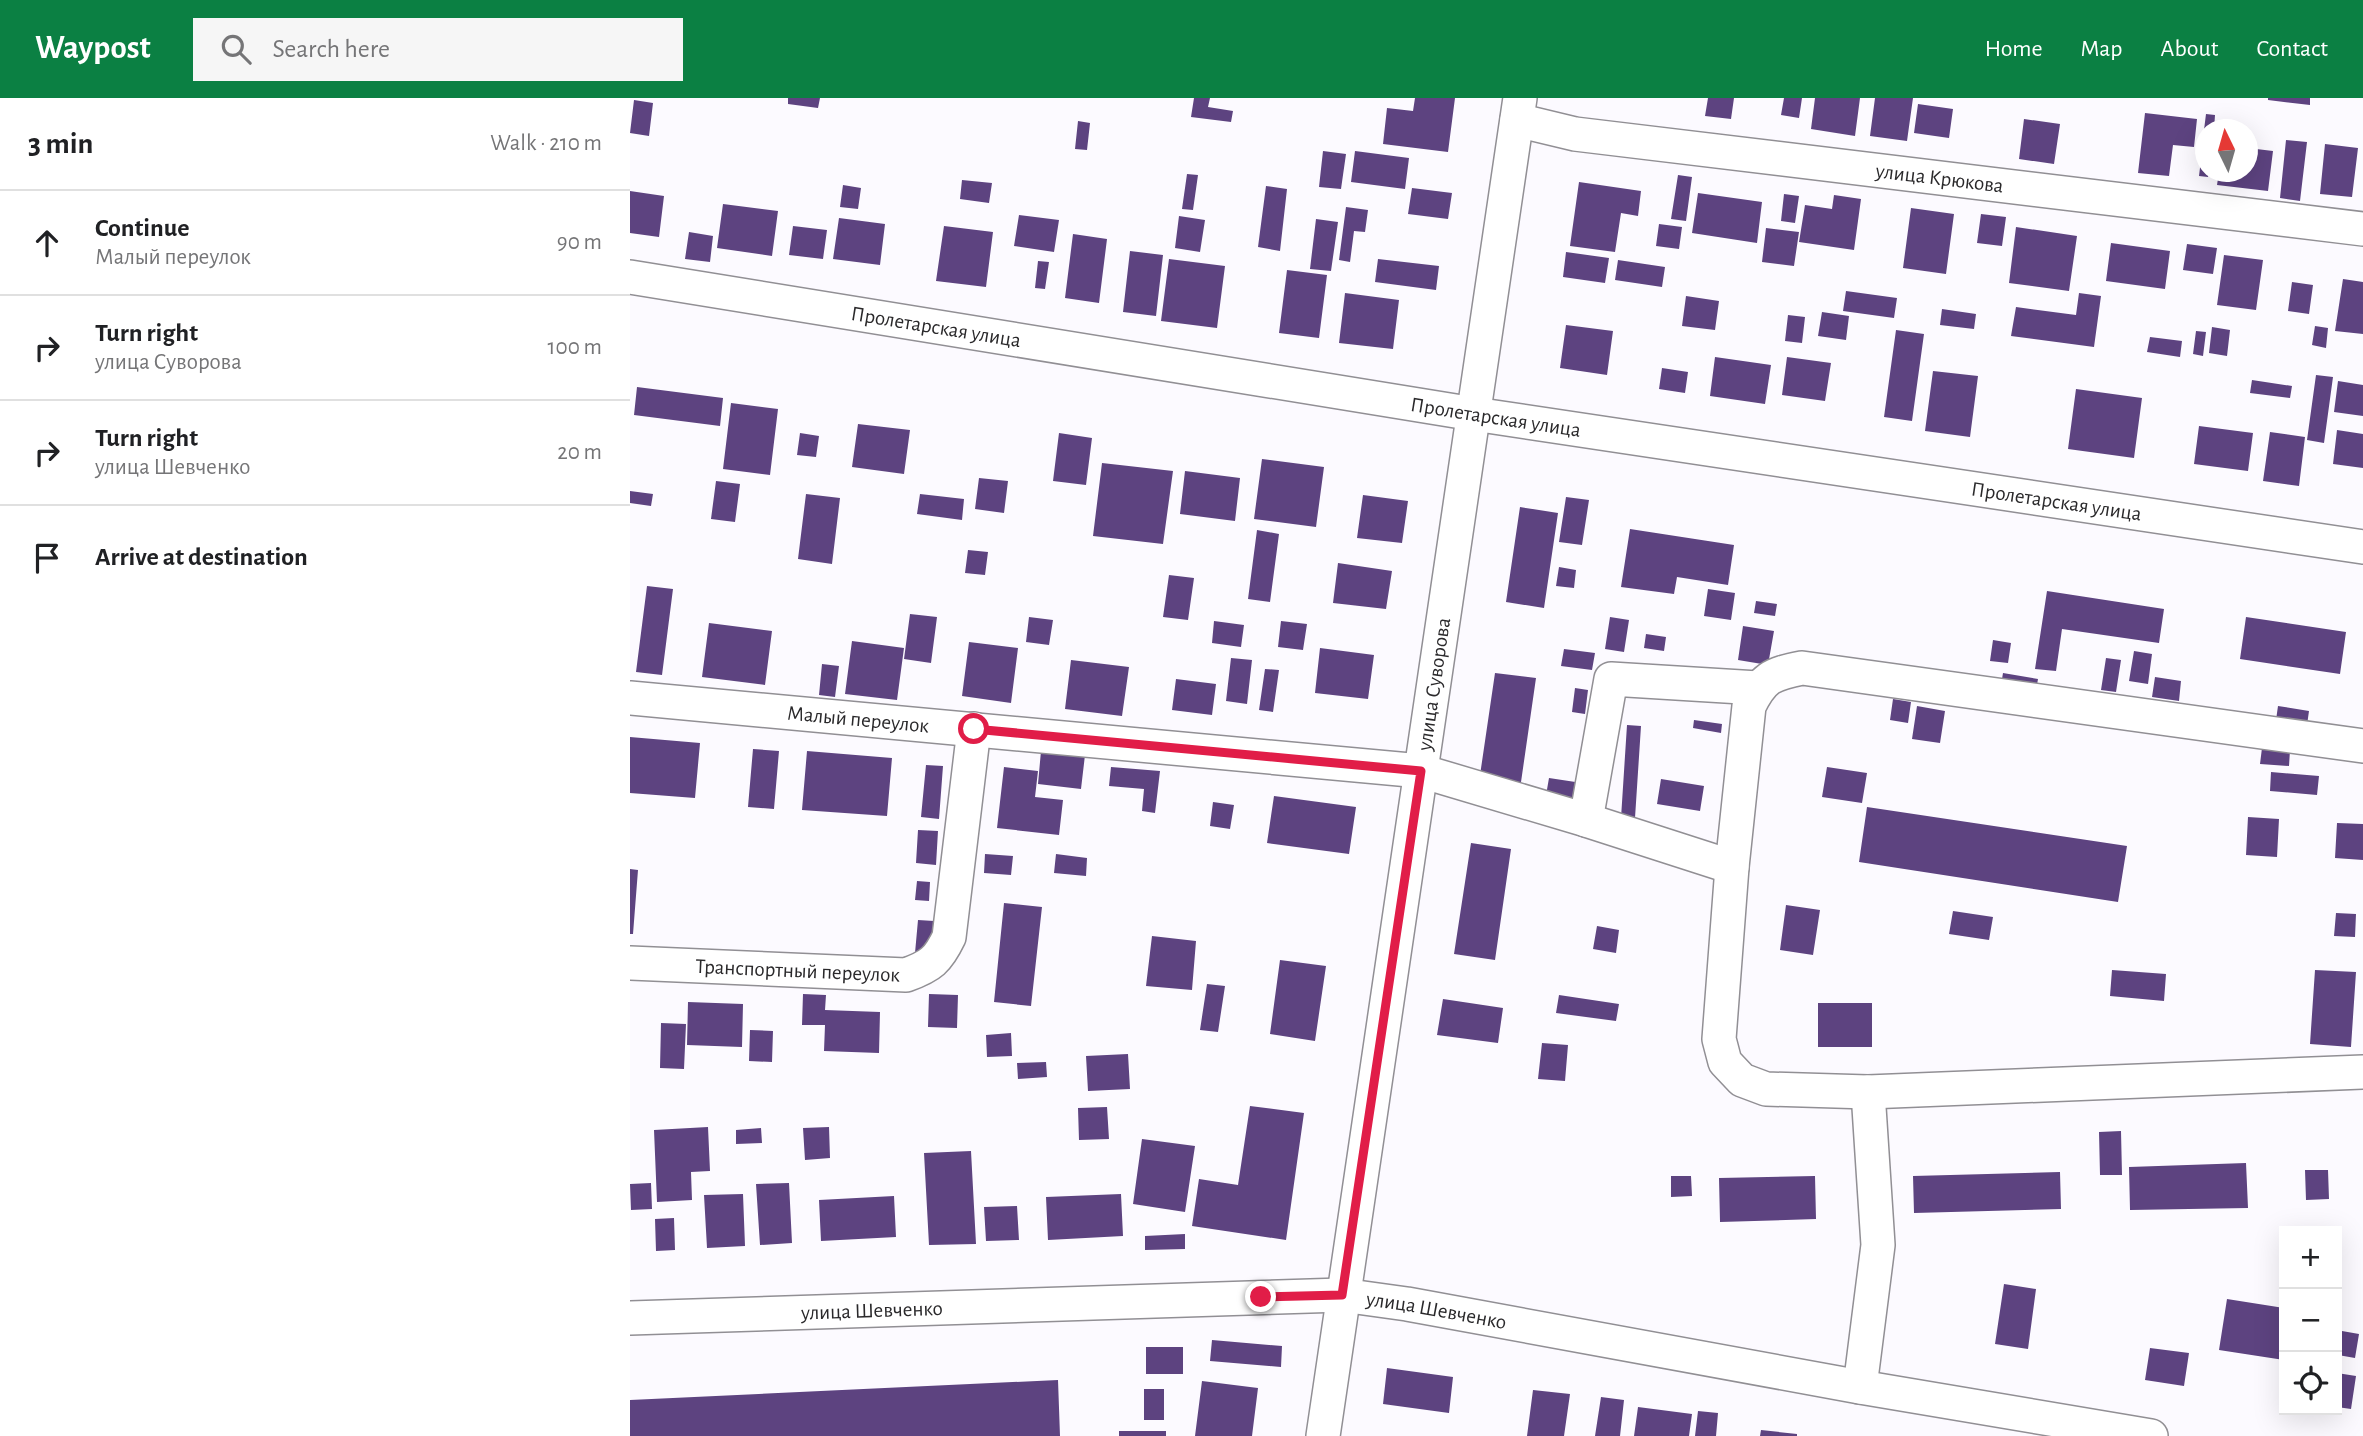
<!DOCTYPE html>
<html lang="en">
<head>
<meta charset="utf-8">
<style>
	:root { --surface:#fff; --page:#f6f6f6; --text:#202124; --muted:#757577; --line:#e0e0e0; --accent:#0b8043 }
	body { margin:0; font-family:"Alegreya Sans",sans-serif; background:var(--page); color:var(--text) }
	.controls { position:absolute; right:21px; bottom:21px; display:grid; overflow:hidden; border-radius:0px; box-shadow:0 7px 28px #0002 }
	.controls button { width:63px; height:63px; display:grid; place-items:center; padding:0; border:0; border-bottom:2px solid var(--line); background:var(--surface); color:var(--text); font:35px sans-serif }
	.compass { position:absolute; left:1565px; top:21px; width:63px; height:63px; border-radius:50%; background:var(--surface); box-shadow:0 7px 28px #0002; rotate:355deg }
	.stop { position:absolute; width:21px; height:21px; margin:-16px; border:5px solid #e11d48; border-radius:50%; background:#fff }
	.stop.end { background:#e11d48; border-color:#fff; box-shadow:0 2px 7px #0008 }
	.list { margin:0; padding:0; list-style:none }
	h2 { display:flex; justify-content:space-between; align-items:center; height:91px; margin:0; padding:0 28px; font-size:30px }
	h2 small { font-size:23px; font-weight:400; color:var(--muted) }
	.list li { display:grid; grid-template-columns:46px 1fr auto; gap:21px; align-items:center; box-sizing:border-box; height:105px; padding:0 28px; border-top:2px solid var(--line) }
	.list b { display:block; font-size:26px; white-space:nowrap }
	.list p { margin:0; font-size:23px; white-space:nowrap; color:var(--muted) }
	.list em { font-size:23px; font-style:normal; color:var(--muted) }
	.icon { flex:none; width:38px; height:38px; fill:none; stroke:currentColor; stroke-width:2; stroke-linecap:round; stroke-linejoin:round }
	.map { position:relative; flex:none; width:1733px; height:1338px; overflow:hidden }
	header { display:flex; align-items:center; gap:42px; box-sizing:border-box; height:98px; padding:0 35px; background:var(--accent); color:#fff }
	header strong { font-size:33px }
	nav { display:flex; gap:38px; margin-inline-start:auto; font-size:24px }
	.search { width:490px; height:63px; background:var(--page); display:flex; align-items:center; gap:18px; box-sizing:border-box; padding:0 24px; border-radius:0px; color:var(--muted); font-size:26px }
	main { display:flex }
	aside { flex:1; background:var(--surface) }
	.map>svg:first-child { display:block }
</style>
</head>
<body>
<header>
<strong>Waypost</strong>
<div class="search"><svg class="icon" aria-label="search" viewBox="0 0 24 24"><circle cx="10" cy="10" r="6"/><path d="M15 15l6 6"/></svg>Search here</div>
<nav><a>Home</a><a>Map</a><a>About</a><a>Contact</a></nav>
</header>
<main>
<aside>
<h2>3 min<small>Walk · 210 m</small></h2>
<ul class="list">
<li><svg class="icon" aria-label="ahead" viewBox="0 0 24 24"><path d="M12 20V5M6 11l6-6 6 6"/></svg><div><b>Continue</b><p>Малый переулок</p></div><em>90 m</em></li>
<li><svg class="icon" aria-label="right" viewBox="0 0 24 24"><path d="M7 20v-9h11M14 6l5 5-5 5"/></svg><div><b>Turn right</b><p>улица Суворова</p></div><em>100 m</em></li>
<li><svg class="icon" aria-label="right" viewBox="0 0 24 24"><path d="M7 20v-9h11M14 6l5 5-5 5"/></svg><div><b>Turn right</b><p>улица Шевченко</p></div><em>20 m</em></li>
<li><svg class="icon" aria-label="arrive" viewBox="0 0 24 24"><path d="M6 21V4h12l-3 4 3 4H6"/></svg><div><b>Arrive at destination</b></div></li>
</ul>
</aside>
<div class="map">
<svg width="1733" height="1338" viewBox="0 0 1733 1338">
	<rect width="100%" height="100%" fill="#fcfaff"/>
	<path fill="#5d4380" d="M 158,0 L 190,0 L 188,10 L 158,6 Z
		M 564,0 L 580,0 L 578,9 L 603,13 L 601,24 L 561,19 Z
		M 785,0 L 825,0 L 818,54 L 753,46 L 757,10 L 783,13 Z
		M 1078,0 L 1104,0 L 1101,21 L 1075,18 Z
		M 1154,0 L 1172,0 L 1169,20 L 1151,17 Z
		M 1185,0 L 1230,0 L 1225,38 L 1181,31 Z
		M 1245,0 L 1283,0 L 1277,43 L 1240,38 Z
		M 1638,0 L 1680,0 L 1680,7 L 1638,2 Z
		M 4,2 L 23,5 L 19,38 L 0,35 Z
		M 1288,6 L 1323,11 L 1319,40 L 1284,35 Z
		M 1515,15 L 1567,21 L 1564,49 L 1543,47 L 1539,78 L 1508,75 Z
		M 1576,16 L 1585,17 L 1584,32 L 1574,32 Z
		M 1394,21 L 1430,26 L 1424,66 L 1389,61 Z
		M 448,23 L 460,25 L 457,52 L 445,51 Z
		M 1574,37 L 1576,37 L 1576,74 L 1579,74 L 1578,79 L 1569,78 Z
		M 1656,42 L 1677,44 L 1670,103 L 1650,100 Z
		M 1695,46 L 1728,50 L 1722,99 L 1690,96 Z
		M 1618,50 L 1643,53 L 1638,93 L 1587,87 L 1589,74 L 1618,74 Z
		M 693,53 L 716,56 L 711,91 L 689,89 Z
		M 725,53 L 779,60 L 775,91 L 721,84 Z
		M 557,76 L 568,77 L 563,112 L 552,111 Z
		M 1048,77 L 1062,79 L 1056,123 L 1041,121 Z
		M 332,82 L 362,85 L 359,105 L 330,101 Z
		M 949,84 L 1011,93 L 1008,118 L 991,115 L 985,154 L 940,148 Z
		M 213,87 L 231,90 L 228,111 L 210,109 Z
		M 636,88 L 657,91 L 650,153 L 628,149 Z
		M 782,90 L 822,95 L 818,121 L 778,116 Z
		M 0,93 L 34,98 L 29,139 L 0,135 Z
		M 1068,95 L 1132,104 L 1127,145 L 1062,135 Z
		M 1154,96 L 1169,98 L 1165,125 L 1151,123 Z
		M 1204,97 L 1231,101 L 1224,152 L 1169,144 L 1175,107 L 1202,111 Z
		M 93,106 L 148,113 L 142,158 L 87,150 Z
		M 716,109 L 738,112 L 735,134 L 724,133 L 720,164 L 709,162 Z
		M 1281,110 L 1324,116 L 1316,176 L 1273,170 Z
		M 1351,116 L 1376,119 L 1372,148 L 1347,145 Z
		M 389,117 L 429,122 L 424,154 L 384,148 Z
		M 549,118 L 575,122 L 570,154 L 545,150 Z
		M 209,120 L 255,126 L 250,167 L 203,161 Z
		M 686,121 L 708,124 L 701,173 L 680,171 Z
		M 1029,126 L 1052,129 L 1049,151 L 1026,148 Z
		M 163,128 L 197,132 L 193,161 L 159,157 Z
		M 314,128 L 363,134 L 356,189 L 306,183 Z
		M 1386,129 L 1447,138 L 1439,193 L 1379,185 Z
		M 1136,130 L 1169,134 L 1164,168 L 1132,164 Z
		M 59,134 L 83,138 L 80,164 L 55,161 Z
		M 443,136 L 477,141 L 469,205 L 435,200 Z
		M 1481,145 L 1540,153 L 1535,191 L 1476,183 Z
		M 1557,146 L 1587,150 L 1583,176 L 1553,172 Z
		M 500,153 L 533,157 L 526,218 L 493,214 Z
		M 936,154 L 979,160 L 975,185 L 933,179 Z
		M 1594,157 L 1633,162 L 1626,212 L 1587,207 Z
		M 539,161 L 595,168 L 587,230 L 531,223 Z
		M 748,161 L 809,168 L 806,192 L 745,184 Z
		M 988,162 L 1035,169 L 1032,189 L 985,182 Z
		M 408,163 L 419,164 L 415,191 L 405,190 Z
		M 657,172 L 697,177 L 689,240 L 649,235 Z
		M 1713,181 L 1733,184 L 1733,236 L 1705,233 Z
		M 1662,184 L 1683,187 L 1679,216 L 1658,213 Z
		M 1216,193 L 1267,200 L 1264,220 L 1213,213 Z
		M 715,195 L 769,202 L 763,251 L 709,245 Z
		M 1449,195 L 1471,198 L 1464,249 L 1381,238 L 1386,209 L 1446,217 Z
		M 1056,198 L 1089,203 L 1085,232 L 1052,228 Z
		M 1312,211 L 1346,216 L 1344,231 L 1310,227 Z
		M 1192,214 L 1219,218 L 1216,242 L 1188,238 Z
		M 1158,217 L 1175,219 L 1172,245 L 1155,243 Z
		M 936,227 L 983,233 L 977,277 L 930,270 Z
		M 1685,228 L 1698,230 L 1696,250 L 1682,247 Z
		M 1582,229 L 1600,232 L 1597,258 L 1579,255 Z
		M 1266,232 L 1294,236 L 1282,323 L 1254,319 Z
		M 1566,233 L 1576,234 L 1573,258 L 1563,256 Z
		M 1520,239 L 1552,243 L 1550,259 L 1517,254 Z
		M 1085,259 L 1141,267 L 1135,306 L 1080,298 Z
		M 1157,259 L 1201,265 L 1195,303 L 1152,297 Z
		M 1032,270 L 1058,274 L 1055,295 L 1029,291 Z
		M 1303,273 L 1348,278 L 1340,339 L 1295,333 Z
		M 1686,277 L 1703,279 L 1694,345 L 1677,342 Z
		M 1622,282 L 1662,288 L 1660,300 L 1620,295 Z
		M 1708,283 L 1733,287 L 1733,318 L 1704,314 Z
		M 7,289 L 93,300 L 90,328 L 4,317 Z
		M 1446,291 L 1512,300 L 1504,360 L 1438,351 Z
		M 101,305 L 148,311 L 140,377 L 93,371 Z
		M 228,326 L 280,332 L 274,376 L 222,369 Z
		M 1569,328 L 1623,335 L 1618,373 L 1564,366 Z
		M 1707,332 L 1733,336 L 1733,370 L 1703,366 Z
		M 1640,334 L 1675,339 L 1669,388 L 1633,383 Z
		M 170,335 L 189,338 L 186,359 L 167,357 Z
		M 429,335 L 462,340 L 456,387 L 423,383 Z
		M 632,361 L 694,369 L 686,429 L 624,421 Z
		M 472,365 L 543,373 L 533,446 L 463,438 Z
		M 555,373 L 610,380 L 605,423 L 550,416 Z
		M 349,380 L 378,383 L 374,415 L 345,411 Z
		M 86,383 L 110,386 L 105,424 L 81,421 Z
		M 0,393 L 23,396 L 21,408 L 0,405 Z
		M 176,396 L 210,400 L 202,466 L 168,461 Z
		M 290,396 L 334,401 L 332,422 L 287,416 Z
		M 733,397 L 778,403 L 772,445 L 727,440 Z
		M 936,399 L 959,402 L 952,447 L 929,444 Z
		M 890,409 L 928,415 L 914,510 L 876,504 Z
		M 1000,431 L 1104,447 L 1098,487 L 1047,479 L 1044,496 L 991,489 Z
		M 627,432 L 649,436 L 640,504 L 618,501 Z
		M 338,452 L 358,454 L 355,477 L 335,475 Z
		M 708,465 L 762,473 L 756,511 L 703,505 Z
		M 929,469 L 946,472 L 944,490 L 926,488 Z
		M 539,477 L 564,480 L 558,522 L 533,519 Z
		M 17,488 L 43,491 L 32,577 L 6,574 Z
		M 1078,491 L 1105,495 L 1101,522 L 1074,518 Z
		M 1417,493 L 1534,511 L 1529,545 L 1432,531 L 1426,573 L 1405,571 Z
		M 1126,503 L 1147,506 L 1145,518 L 1124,515 Z
		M 280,516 L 307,519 L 301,565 L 274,561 Z
		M 399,519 L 423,522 L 419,547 L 396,544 Z
		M 980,519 L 999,522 L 994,554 L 975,551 Z
		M 1616,519 L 1716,534 L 1710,576 L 1610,561 Z
		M 584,523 L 614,527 L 611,549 L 582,545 Z
		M 651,523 L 677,526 L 673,552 L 648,549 Z
		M 79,525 L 142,533 L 135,587 L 72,579 Z
		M 1113,528 L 1144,533 L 1138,567 L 1108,562 Z
		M 1016,536 L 1036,539 L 1034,553 L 1014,550 Z
		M 1363,542 L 1381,545 L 1378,565 L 1360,563 Z
		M 222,543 L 274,550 L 267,602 L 215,596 Z
		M 339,544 L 388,550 L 381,605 L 332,598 Z
		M 690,550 L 744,557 L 738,601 L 685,595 Z
		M 934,551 L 965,555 L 962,572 L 931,568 Z
		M 1504,553 L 1522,556 L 1518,586 L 1499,583 Z
		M 601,560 L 622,562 L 617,606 L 596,603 Z
		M 1476,560 L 1491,562 L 1486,594 L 1471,592 Z
		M 441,562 L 499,569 L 492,618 L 435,611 Z
		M 192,566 L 209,568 L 205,599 L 189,597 Z
		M 635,571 L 649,572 L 643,614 L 629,612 Z
		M 865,575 L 906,580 L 890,691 L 849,684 Z
		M 1373,575 L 1408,581 L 1406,592 L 1371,587 Z
		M 1525,579 L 1551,583 L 1549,603 L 1522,599 Z
		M 546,581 L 586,586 L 582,617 L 542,612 Z
		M 945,590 L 958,592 L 955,616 L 942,614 Z
		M 1263,601 L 1281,604 L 1278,625 L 1260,622 Z
		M 1287,608 L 1315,613 L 1310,645 L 1282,641 Z
		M 1648,608 L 1679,613 L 1677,627 L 1646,622 Z
		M 1064,622 L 1092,626 L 1091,635 L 1063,630 Z
		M 997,627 L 1011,628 L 1005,720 L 991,720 Z
		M 0,639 L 70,645 L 65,700 L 0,695 Z
		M 1632,650 L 1660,652 L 1659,668 L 1630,666 Z
		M 123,651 L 149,653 L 144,711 L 118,709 Z
		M 177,653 L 262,660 L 257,718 L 172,712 Z
		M 411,653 L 455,657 L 451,691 L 408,686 Z
		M 296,667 L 313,668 L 309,721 L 291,719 Z
		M 374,669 L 408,673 L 405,699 L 433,702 L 429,737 L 367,730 Z
		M 481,669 L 530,673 L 525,715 L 512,713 L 514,691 L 479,688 Z
		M 1197,669 L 1237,675 L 1232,705 L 1192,699 Z
		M 1641,674 L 1689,678 L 1687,697 L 1640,693 Z
		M 919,680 L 952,685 L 948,708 L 915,703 Z
		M 1031,681 L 1074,688 L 1070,713 L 1027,706 Z
		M 644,698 L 726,709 L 719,756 L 637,745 Z
		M 583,704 L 604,707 L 600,731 L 580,728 Z
		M 1237,709 L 1497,748 L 1488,804 L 1229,764 Z
		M 1618,719 L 1649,721 L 1647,759 L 1616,757 Z
		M 1707,725 L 1733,726 L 1733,762 L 1705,760 Z
		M 288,732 L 308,733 L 306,767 L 286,765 Z
		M 841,745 L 881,751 L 865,862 L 824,856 Z
		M 355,756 L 383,758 L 381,777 L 354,775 Z
		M 426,756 L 457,760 L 456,778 L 424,775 Z
		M 0,771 L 8,772 L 3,836 L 0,836 Z
		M 287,783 L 300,784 L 299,803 L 285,802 Z
		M 374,805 L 412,809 L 401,908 L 364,904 Z
		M 1156,807 L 1190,812 L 1183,857 L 1150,852 Z
		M 1323,813 L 1363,819 L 1359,842 L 1319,836 Z
		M 1706,815 L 1726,816 L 1725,839 L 1704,838 Z
		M 288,822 L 304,823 L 301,857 L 285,855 Z
		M 967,828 L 989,832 L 986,855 L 963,851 Z
		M 522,838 L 566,843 L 562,892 L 516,888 Z
		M 650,862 L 696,868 L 685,943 L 640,936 Z
		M 1482,872 L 1536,876 L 1534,903 L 1480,898 Z
		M 1685,872 L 1726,874 L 1721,949 L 1680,946 Z
		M 577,886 L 595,888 L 588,934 L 570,932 Z
		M 173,896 L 196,897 L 195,912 L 250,914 L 249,955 L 194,953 L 195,927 L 172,927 Z
		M 299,896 L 328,897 L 327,930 L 298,929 Z
		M 929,897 L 989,906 L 986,923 L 926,915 Z
		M 813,901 L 873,910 L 868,945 L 807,937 Z
		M 58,904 L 113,906 L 112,949 L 57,947 Z
		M 1188,905 L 1242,905 L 1242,949 L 1188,949 Z
		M 31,925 L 56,926 L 54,971 L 30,970 Z
		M 120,932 L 143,933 L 142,964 L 119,963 Z
		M 381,935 L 382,958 L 357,959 L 356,937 Z
		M 912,945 L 938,947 L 935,983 L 908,981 Z
		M 498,956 L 500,991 L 458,993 L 456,958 Z
		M 416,964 L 417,979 L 388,981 L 387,965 Z
		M 620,1008 L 674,1015 L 656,1142 L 562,1128 L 569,1081 L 608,1087 Z
		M 477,1009 L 479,1041 L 449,1042 L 448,1010 Z
		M 78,1029 L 80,1073 L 61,1074 L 62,1102 L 27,1104 L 24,1032 Z
		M 199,1029 L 200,1060 L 175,1062 L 173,1030 Z
		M 131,1030 L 132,1045 L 106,1046 L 106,1032 Z
		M 1491,1033 L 1492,1077 L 1470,1077 L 1469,1034 Z
		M 512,1041 L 565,1048 L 555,1114 L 503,1106 Z
		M 341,1053 L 346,1146 L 299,1147 L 294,1055 Z
		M 1616,1065 L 1618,1110 L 1500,1112 L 1499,1069 Z
		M 1675,1072 L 1698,1072 L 1699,1101 L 1676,1102 Z
		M 1430,1074 L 1431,1111 L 1284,1115 L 1283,1078 Z
		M 1041,1078 L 1061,1078 L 1062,1098 L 1041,1099 Z
		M 1185,1078 L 1186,1121 L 1090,1124 L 1089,1080 Z
		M 21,1085 L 22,1111 L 1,1112 L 0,1086 Z
		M 159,1085 L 162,1145 L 130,1147 L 126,1086 Z
		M 113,1096 L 115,1148 L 77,1150 L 74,1097 Z
		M 491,1096 L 493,1138 L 418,1142 L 416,1099 Z
		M 264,1098 L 266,1139 L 191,1143 L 189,1102 Z
		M 387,1108 L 389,1142 L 356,1143 L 354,1109 Z
		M 44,1120 L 45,1152 L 26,1153 L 25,1121 Z
		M 555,1136 L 555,1151 L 515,1152 L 515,1138 Z
		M 1374,1186 L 1406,1191 L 1398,1251 L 1365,1246 Z
		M 1597,1201 L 1654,1210 L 1654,1262 L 1589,1252 Z
		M 1712,1233 L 1729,1236 L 1725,1260 L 1708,1257 Z
		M 582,1242 L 652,1248 L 651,1269 L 580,1263 Z
		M 516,1249 L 553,1249 L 553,1276 L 516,1276 Z
		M 1520,1250 L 1559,1255 L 1554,1288 L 1515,1282 Z
		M 757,1270 L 823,1279 L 819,1315 L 753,1306 Z
		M 1707,1275 L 1726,1278 L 1721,1311 L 1707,1309 Z
		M 428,1282 L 430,1338 L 0,1338 L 0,1302 Z
		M 572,1283 L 628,1290 L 622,1338 L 565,1338 Z
		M 514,1291 L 534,1291 L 534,1322 L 514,1322 Z
		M 903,1292 L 940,1296 L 934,1338 L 897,1338 Z
		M 971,1299 L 994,1302 L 990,1338 L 965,1338 Z
		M 1008,1309 L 1062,1316 L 1059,1338 L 1004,1338 Z
		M 1068,1313 L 1088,1315 L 1086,1338 L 1065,1338 Z
		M 1131,1332 L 1167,1336 L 1167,1338 L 1130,1338 Z
		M 489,1333 L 536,1333 L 536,1338 L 489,1338 Z"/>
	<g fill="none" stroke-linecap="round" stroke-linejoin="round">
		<g stroke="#918f94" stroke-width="36">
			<g id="minor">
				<path id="s1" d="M 887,22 L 945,36 L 1733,131"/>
				<path id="s2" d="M 0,179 L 844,316 L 1733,449"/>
				<path id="s3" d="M 0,600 L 791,673 L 956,722 L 1102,769"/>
				<path d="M 1733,648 L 1172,570 C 1141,576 1133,580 1119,608 L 1102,769 L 1089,941 L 1095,964 L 1112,982 L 1136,991 L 1238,994 L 1733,974"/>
				<path d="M 956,722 L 981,581 L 1128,590"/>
				<path id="s4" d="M 0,865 L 276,877 C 301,868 308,862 319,839 L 344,631"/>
				<path id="s5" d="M 0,1220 L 712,1197 L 777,1206 L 1230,1289 L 1521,1338"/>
				<path d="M 1230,1289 L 1248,1147 L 1238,994"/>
				<path id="s6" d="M 693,1338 L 890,0"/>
			</g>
		</g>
		<use href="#minor" stroke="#fff" stroke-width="33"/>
	</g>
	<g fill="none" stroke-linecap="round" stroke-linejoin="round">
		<path stroke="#e11d48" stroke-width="9" d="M 344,631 L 791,673 L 712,1197 L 631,1199"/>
	</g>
	<g text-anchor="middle" stroke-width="7" stroke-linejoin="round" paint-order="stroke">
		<g font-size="21" fill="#2a292b" stroke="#fcfaff">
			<text dy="7" stroke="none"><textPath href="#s1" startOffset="427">улица Крюкова</textPath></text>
			<text dy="7" stroke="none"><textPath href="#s2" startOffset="310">Пролетарская улица</textPath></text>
			<text dy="7" stroke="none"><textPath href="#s2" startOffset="877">Пролетарская улица</textPath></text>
			<text dy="7" stroke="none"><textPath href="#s2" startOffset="1444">Пролетарская улица</textPath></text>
			<text dy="7" stroke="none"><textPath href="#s6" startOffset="760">улица Суворова</textPath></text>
			<text dy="7" stroke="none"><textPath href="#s3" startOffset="229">Малый переулок</textPath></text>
			<text dy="7" stroke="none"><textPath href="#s4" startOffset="168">Транспортный переулок</textPath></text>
			<text dy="7" stroke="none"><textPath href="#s5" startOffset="242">улица Шевченко</textPath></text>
			<text dy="7" stroke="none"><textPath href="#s5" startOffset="808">улица Шевченко</textPath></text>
		</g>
	</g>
</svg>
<div class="controls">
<button>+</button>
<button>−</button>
<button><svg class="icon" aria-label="locate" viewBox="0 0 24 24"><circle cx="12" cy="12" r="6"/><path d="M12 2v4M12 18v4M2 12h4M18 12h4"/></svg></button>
</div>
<svg class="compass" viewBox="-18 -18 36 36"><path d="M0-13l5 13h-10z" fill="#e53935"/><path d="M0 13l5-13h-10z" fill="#757577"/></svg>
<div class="stop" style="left:344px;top:631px"></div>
<div class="stop end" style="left:631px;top:1199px"></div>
</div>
</main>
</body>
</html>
